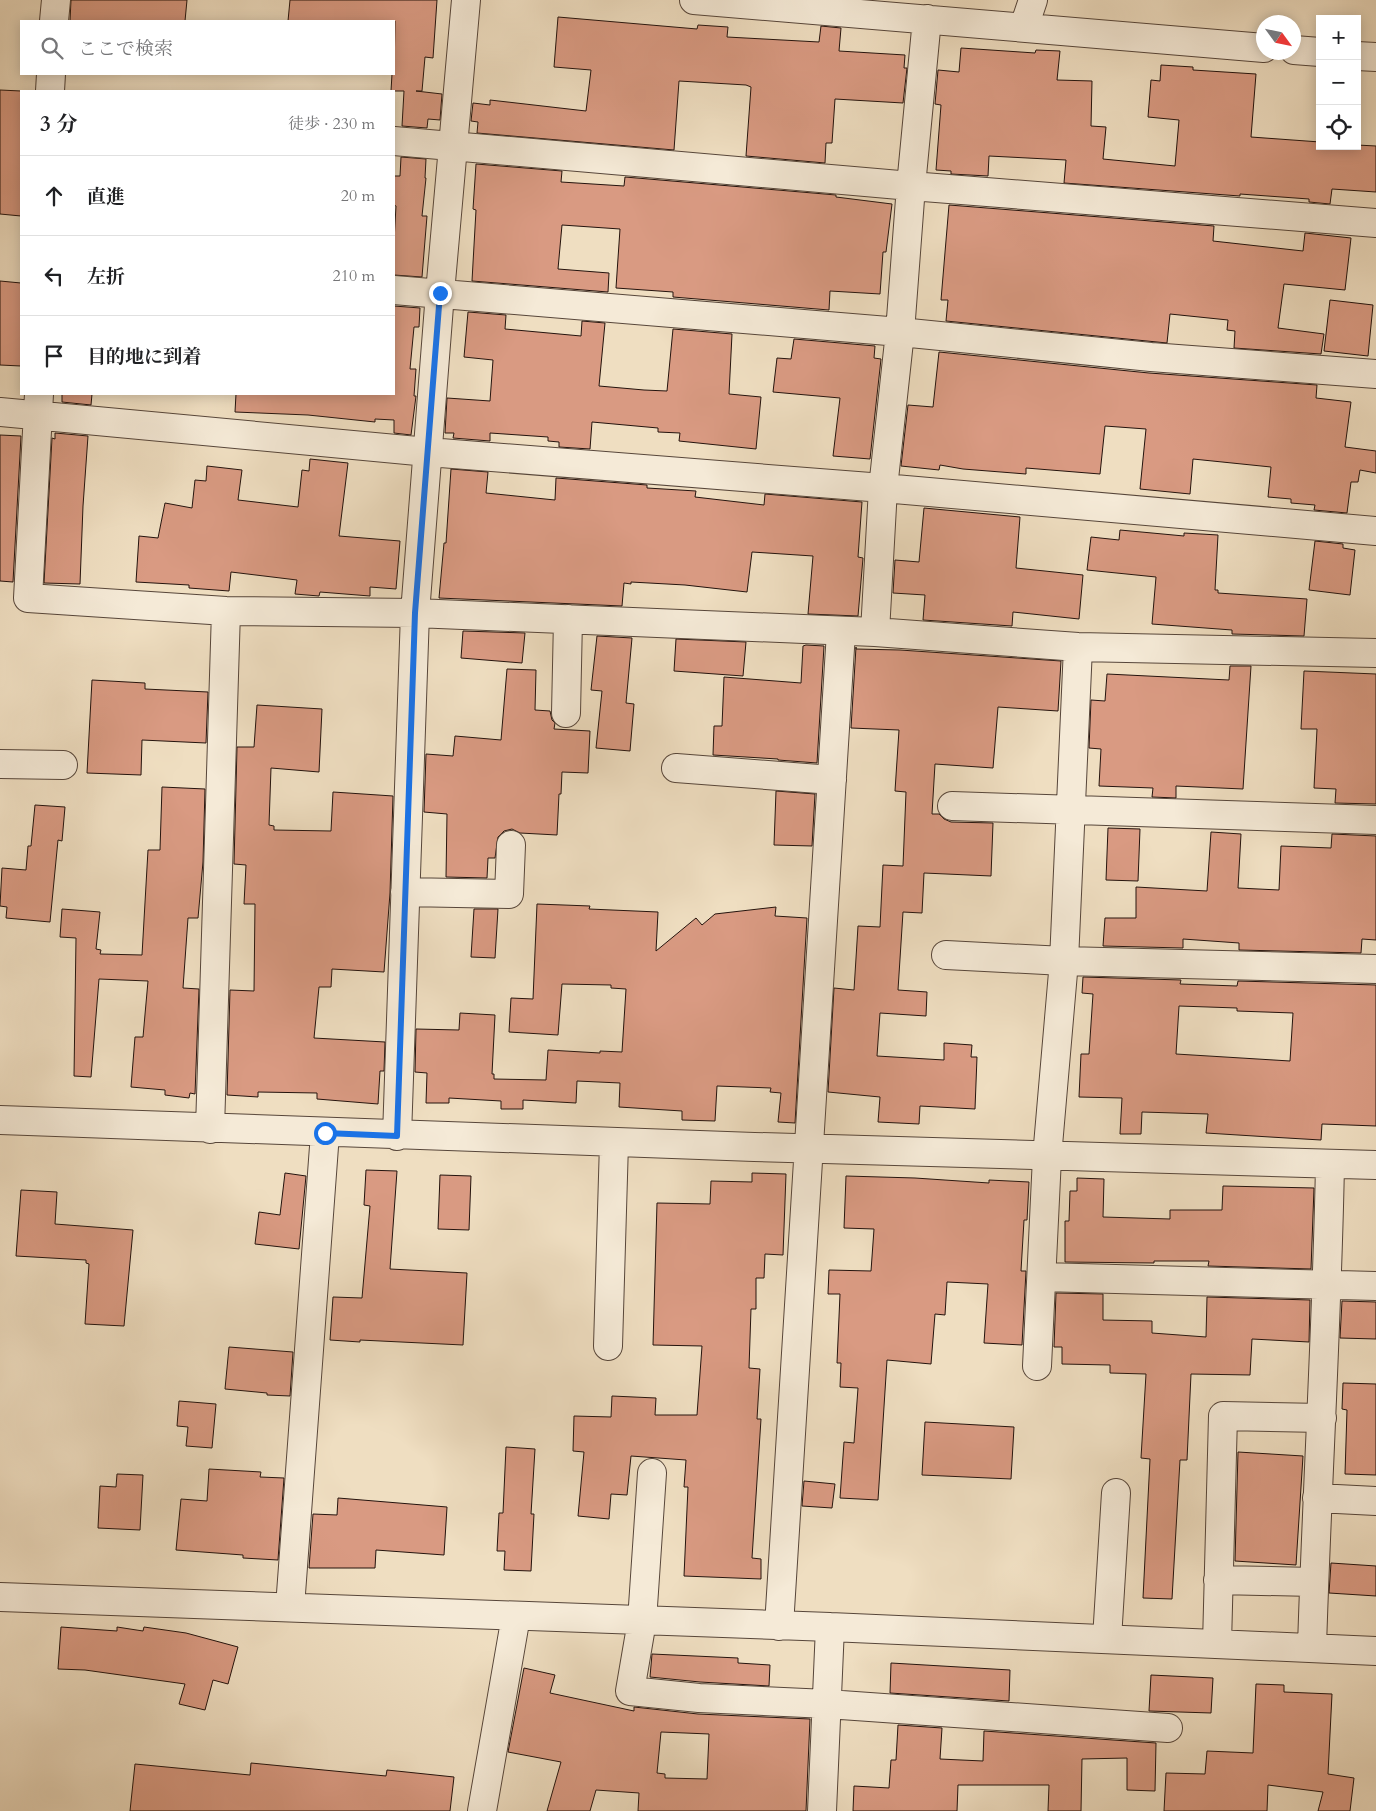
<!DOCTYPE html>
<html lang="ja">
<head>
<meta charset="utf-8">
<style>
	:root { --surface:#fff; --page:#f2f2f2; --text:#202124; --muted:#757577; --line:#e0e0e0 }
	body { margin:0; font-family:Cardo,"Noto Serif JP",serif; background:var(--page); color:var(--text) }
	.controls { position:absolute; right:15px; top:15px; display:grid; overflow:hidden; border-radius:0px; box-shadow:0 2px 12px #0003 }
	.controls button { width:45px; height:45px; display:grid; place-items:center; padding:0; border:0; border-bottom:1px solid var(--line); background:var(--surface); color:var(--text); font:25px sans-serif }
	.compass { position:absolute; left:1256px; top:15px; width:45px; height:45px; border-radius:50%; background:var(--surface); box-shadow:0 2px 12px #0003; rotate:123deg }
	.stop { position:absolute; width:15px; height:15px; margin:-11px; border:4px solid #1a73e8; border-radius:50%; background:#fff }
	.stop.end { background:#1a73e8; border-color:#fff; box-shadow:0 1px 5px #0008 }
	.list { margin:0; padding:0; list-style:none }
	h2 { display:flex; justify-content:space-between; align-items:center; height:65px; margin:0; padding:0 20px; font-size:21px }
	h2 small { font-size:16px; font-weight:400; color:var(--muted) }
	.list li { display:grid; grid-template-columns:32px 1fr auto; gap:15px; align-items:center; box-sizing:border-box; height:80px; padding:0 20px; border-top:1px solid var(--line) }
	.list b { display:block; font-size:19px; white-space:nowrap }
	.list em { font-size:16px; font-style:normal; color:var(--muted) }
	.icon { flex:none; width:28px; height:28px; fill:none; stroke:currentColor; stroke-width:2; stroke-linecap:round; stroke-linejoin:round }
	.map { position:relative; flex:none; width:1376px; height:1811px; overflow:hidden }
	.search { position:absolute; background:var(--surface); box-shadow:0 2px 12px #0003; left:20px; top:20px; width:375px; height:55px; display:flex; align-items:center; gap:12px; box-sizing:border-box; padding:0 18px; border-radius:0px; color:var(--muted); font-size:19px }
	.panel { position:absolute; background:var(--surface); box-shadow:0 2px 12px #0003; left:20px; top:90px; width:375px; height:305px; border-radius:0px }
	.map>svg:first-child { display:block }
</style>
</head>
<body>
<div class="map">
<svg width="1376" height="1811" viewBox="0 0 1376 1811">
	<rect width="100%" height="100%" fill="#efdec1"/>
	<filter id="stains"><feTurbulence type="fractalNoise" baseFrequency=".004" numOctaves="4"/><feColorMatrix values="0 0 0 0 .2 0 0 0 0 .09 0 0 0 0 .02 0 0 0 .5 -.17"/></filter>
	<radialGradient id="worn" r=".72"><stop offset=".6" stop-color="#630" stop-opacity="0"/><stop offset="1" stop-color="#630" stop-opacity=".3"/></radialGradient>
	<path fill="#d99a82" stroke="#24130d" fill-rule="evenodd" d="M 71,0 L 187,0 L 185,21 L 70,21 Z
		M 290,0 L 437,0 L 433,58 L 425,57 L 422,91 L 416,91 L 442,94 L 440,120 L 428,119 L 427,128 L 402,126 L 404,91 L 391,91 L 392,74 L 394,74 L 395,21 L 288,21 Z
		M 558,17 L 697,29 L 698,25 L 728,27 L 727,37 L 819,42 L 821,26 L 841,28 L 839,51 L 905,55 L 904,68 L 907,68 L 903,103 L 835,99 L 832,143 L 826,143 L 825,163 L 746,156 L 751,87 L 746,85 L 679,81 L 674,150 L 477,133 L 478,122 L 471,121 L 473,103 L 490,105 L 490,100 L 586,111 L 591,70 L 554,67 Z
		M 961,48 L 1035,53 L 1036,50 L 1060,51 L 1057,80 L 1092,81 L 1091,126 L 1106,127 L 1103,159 L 1175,166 L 1179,120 L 1148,117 L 1151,80 L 1160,81 L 1161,65 L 1193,67 L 1193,70 L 1256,74 L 1251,137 L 1320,142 L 1320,146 L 1357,146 L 1357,145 L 1376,146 L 1376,192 L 1332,189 L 1330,204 L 1309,202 L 1309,199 L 1240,194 L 1240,196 L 1064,183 L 1066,160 L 989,156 L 988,176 L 951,174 L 951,171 L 936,170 L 941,105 L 935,104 L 938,70 L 959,72 Z
		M 0,90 L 21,91 L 21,216 L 0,214 Z
		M 401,157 L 426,159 L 425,178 L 426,178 L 422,216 L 427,216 L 422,277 L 394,275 L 394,241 L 396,206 L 394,205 L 394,176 L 400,176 Z
		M 476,164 L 562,171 L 561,182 L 624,186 L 625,177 L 836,195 L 836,197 L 892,204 L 886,252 L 883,252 L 880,294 L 830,291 L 829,310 L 673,297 L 673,292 L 616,288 L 620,229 L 562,225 L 558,269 L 609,273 L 608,292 L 472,281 L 476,210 L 473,209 Z
		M 949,205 L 1214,226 L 1213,241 L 1303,251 L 1305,233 L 1351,238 L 1345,290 L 1284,284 L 1278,328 L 1324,334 L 1321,354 L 1234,348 L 1235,331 L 1227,330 L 1228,320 L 1170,314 L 1167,343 L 946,321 L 948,300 L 941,300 Z
		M 0,281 L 21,283 L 21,366 L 0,365 Z
		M 1330,300 L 1373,305 L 1368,356 L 1324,351 Z
		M 394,306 L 420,308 L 419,327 L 414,327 L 410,369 L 416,369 L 414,396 L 416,396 L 411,435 L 394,433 L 394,420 L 375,419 L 375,422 L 308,415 L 235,412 L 236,394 L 394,394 Z
		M 468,312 L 506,315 L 505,329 L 581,336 L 582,321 L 605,323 L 599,386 L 644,390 L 667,391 L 673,329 L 732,334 L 729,394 L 761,397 L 756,449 L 679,441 L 680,433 L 658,432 L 658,428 L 592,422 L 590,449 L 559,447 L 559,442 L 548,441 L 548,437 L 490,433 L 490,441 L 453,438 L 454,433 L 445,433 L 447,398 L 490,401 L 493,360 L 464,357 Z
		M 794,339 L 875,346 L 874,358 L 881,359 L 870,459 L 833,456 L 840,398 L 773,392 L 777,358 L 791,359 Z
		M 939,352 L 1149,373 L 1317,385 L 1316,398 L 1351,402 L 1345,447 L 1376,451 L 1376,473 L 1360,470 L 1358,482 L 1351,482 L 1347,513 L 1314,510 L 1315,505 L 1291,503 L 1291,499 L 1268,497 L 1271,467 L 1193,459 L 1190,494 L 1140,489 L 1146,429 L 1105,426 L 1100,474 L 1026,468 L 1026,474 L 963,469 L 940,465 L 939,470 L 901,466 L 908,405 L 933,407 Z
		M 62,394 L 92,394 L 91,405 L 62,402 Z
		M 55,433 L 88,436 L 83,506 L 80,584 L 44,583 L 52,438 L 55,439 Z
		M 0,435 L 21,436 L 13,582 L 0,581 Z
		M 310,459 L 348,463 L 339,536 L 400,541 L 396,589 L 370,587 L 370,596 L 320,592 L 319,596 L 295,594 L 297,580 L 231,572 L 229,591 L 189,588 L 189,585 L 136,582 L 139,536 L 158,538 L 165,503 L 192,508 L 195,480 L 206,481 L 207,466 L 242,470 L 238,500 L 298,507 L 302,470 L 309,471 Z
		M 451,469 L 488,472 L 486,493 L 555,500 L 556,478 L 647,485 L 647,488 L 696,491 L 695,497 L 764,505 L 765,494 L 862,502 L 858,557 L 863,558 L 858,616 L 808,614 L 813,556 L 752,552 L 747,592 L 685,585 L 631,582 L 631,584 L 624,583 L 622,606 L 439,598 L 444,543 L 446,543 Z
		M 924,508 L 1020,517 L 1016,568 L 1083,575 L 1079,619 L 1013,612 L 1012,626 L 923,620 L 925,595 L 893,593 L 895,560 L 919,562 Z
		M 1120,530 L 1184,536 L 1184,533 L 1218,535 L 1215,590 L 1218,590 L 1218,593 L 1307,599 L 1304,636 L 1232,634 L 1232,630 L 1152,624 L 1156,577 L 1087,570 L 1091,537 L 1119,540 Z
		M 1315,541 L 1343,544 L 1343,548 L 1355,550 L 1350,595 L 1309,590 Z
		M 463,631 L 525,633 L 522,663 L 461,658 Z
		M 597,636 L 632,638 L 626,703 L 634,704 L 630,751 L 596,748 L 602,691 L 591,690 Z
		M 676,639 L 746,642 L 743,676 L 674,671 Z
		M 806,645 L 824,646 L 817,763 L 778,760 L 778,759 L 713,755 L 714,726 L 722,726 L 724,677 L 801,683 L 803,646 Z
		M 856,647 L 856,649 L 900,650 L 1061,661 L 1058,711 L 998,707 L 993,768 L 935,764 L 932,814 L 939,814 L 944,819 L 951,822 L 993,823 L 991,876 L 924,873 L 922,913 L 903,912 L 898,990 L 927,992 L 926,1016 L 880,1013 L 877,1056 L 944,1060 L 944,1043 L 972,1045 L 971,1057 L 977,1057 L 975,1109 L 920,1106 L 919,1124 L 878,1122 L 880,1097 L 828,1092 L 834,988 L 854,990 L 858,926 L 880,927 L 883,865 L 903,866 L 906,792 L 895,791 L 899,730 L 851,728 Z
		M 1230,666 L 1251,666 L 1243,789 L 1176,786 L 1176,798 L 1152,797 L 1153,788 L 1099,786 L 1101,749 L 1089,748 L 1091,700 L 1105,701 L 1107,674 L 1229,680 Z
		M 507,669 L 536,670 L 535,710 L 550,711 L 552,720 L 555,723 L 554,729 L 590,731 L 588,773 L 562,772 L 561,794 L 559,794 L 557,835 L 520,833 L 512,829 L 504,831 L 498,837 L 495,858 L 488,858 L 487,878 L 446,877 L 447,814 L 424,812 L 426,754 L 453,756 L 455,736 L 501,740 Z
		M 1304,671 L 1376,674 L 1376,804 L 1335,803 L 1336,789 L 1314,788 L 1317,729 L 1301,729 Z
		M 92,680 L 145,683 L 145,689 L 208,692 L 206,743 L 142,740 L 141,775 L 87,773 Z
		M 257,705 L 322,709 L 319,772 L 271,768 L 269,825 L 274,826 L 274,830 L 331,831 L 333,792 L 393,796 L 390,893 L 384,972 L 332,969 L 331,987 L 319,987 L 314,1038 L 385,1042 L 384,1071 L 380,1071 L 378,1104 L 317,1099 L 317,1093 L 258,1092 L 258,1097 L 227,1095 L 230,990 L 254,991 L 255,904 L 244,904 L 246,865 L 234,864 L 237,747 L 254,747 Z
		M 162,787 L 205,789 L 203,862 L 198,918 L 188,918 L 183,988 L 199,989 L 195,1094 L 190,1093 L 189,1098 L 165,1095 L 165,1090 L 131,1087 L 135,1037 L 143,1037 L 148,981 L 99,979 L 91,1077 L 74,1076 L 76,938 L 60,937 L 62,909 L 100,912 L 96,949 L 101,950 L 100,954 L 142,955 L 148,850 L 160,850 Z
		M 776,791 L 815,794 L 812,846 L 774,845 Z
		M 35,805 L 65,807 L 62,841 L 58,840 L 50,922 L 6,918 L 7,907 L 0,906 L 2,868 L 26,870 L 28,846 L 31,846 Z
		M 1108,828 L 1140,829 L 1138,881 L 1106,880 Z
		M 1211,832 L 1241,834 L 1238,888 L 1279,890 L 1281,846 L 1331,848 L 1332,834 L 1376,836 L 1376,940 L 1362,939 L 1361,953 L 1239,950 L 1239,943 L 1183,939 L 1183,948 L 1103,946 L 1105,918 L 1136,918 L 1136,887 L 1207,891 Z
		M 537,904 L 590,906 L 589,909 L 658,912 L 656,951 L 696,918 L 702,925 L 715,914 L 776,907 L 775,916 L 807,918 L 795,1123 L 778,1122 L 781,1093 L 770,1092 L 771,1088 L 717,1086 L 715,1121 L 682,1120 L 682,1111 L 619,1107 L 620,1083 L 577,1081 L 576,1103 L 523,1100 L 523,1109 L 501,1109 L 501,1101 L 449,1098 L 449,1103 L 426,1103 L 427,1073 L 415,1072 L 416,1029 L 459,1030 L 460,1013 L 495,1015 L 492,1074 L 494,1074 L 494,1079 L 546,1080 L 548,1050 L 600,1053 L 600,1051 L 622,1052 L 626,989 L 611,988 L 611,985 L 562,984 L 558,1035 L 509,1032 L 511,998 L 533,999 Z
		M 474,909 L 498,909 L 495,958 L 471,957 Z
		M 1083,977 L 1181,980 L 1180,984 L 1237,986 L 1238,981 L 1376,985 L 1376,1126 L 1322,1124 L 1321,1140 L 1270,1137 L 1206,1133 L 1208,1114 L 1142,1112 L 1141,1134 L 1120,1134 L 1122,1098 L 1079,1097 L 1081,1054 L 1089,1054 L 1093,994 L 1082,993 ZM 1179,1006 L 1237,1008 L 1237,1011 L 1293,1013 L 1290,1061 L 1176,1054 Z
		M 366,1170 L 397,1171 L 390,1269 L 467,1273 L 463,1345 L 360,1340 L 360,1342 L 330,1340 L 333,1297 L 362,1298 L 370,1206 L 364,1205 Z
		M 285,1173 L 306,1176 L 299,1249 L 255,1244 L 259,1212 L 280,1215 Z
		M 752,1173 L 786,1174 L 783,1255 L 765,1254 L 764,1278 L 756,1278 L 756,1309 L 751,1309 L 749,1368 L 760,1369 L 757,1419 L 761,1419 L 752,1558 L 761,1559 L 761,1579 L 684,1576 L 688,1487 L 684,1487 L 686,1460 L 631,1456 L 627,1495 L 611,1494 L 609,1519 L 578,1516 L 584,1452 L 573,1451 L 574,1416 L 611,1417 L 612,1396 L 656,1398 L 655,1415 L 697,1415 L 702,1346 L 653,1345 L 657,1203 L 710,1204 L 711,1181 L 752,1182 Z
		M 440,1175 L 471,1176 L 469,1230 L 438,1229 Z
		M 846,1176 L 915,1178 L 989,1183 L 989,1180 L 1029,1182 L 1027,1220 L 1024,1220 L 1021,1271 L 1026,1271 L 1022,1345 L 984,1343 L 988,1284 L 947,1282 L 945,1315 L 935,1314 L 931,1364 L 887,1360 L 878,1500 L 840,1498 L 844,1442 L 854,1443 L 858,1388 L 840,1387 L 841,1363 L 837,1363 L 840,1294 L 828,1294 L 829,1270 L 871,1271 L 874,1229 L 844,1228 Z
		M 1077,1178 L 1104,1179 L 1103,1217 L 1170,1219 L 1170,1210 L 1222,1210 L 1223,1186 L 1314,1188 L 1311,1269 L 1208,1266 L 1209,1261 L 1154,1261 L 1154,1263 L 1065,1262 L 1065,1221 L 1069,1221 L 1070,1191 L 1077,1191 Z
		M 21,1190 L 57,1192 L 55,1224 L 133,1230 L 124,1326 L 85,1324 L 89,1264 L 86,1263 L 86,1260 L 16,1256 Z
		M 1056,1293 L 1103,1294 L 1103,1320 L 1152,1321 L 1152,1333 L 1206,1337 L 1207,1297 L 1310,1300 L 1309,1342 L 1252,1339 L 1250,1375 L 1191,1374 L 1187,1460 L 1180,1460 L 1172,1599 L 1143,1598 L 1150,1459 L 1141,1458 L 1146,1374 L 1110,1373 L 1110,1365 L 1062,1364 L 1062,1347 L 1054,1347 Z
		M 1342,1301 L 1376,1302 L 1376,1339 L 1340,1338 Z
		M 229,1347 L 293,1352 L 290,1396 L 267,1395 L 267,1393 L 225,1389 Z
		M 1343,1383 L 1376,1384 L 1376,1475 L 1345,1474 L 1347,1410 L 1342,1409 Z
		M 179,1401 L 216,1404 L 212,1448 L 186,1446 L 188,1427 L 177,1426 Z
		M 925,1422 L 1014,1427 L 1011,1479 L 922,1475 Z
		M 506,1447 L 535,1449 L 531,1514 L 534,1514 L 531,1571 L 504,1570 L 505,1551 L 497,1551 L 499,1513 L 503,1513 Z
		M 1238,1452 L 1303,1456 L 1296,1565 L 1235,1561 Z
		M 209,1469 L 261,1472 L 260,1477 L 284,1478 L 278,1560 L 243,1558 L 243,1555 L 176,1550 L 181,1499 L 207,1501 Z
		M 117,1474 L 143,1475 L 140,1530 L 98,1528 L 100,1486 L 116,1487 Z
		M 804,1481 L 835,1484 L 832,1508 L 802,1506 Z
		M 338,1498 L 447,1507 L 444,1555 L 376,1550 L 375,1568 L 309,1568 L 313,1514 L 337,1515 Z
		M 1331,1563 L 1376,1566 L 1376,1596 L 1329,1593 Z
		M 61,1627 L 117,1631 L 117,1627 L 143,1631 L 144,1627 L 186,1633 L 238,1647 L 228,1684 L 213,1680 L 205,1710 L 179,1704 L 185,1684 L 85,1670 L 58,1669 Z
		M 652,1654 L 738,1658 L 738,1663 L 770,1665 L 769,1686 L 700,1682 L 650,1677 Z
		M 891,1663 L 1010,1670 L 1009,1701 L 890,1693 Z
		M 524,1668 L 555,1675 L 550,1693 L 634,1711 L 634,1707 L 698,1714 L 810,1719 L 806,1811 L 638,1811 L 639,1793 L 596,1790 L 590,1811 L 547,1811 L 561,1762 L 508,1752 ZM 661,1732 L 709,1734 L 707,1779 L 665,1778 L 665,1774 L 657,1773 Z
		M 1151,1675 L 1213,1678 L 1211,1713 L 1149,1711 Z
		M 1256,1684 L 1284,1685 L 1284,1692 L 1332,1694 L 1328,1774 L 1354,1778 L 1350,1811 L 1318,1811 L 1323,1792 L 1268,1785 L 1267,1811 L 1164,1811 L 1166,1773 L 1205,1774 L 1207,1751 L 1253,1753 Z
		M 898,1725 L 942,1728 L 940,1759 L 983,1761 L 984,1731 L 1156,1743 L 1155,1791 L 1127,1790 L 1127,1758 L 1082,1759 L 1081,1811 L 1048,1811 L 1049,1785 L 958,1785 L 957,1811 L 853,1811 L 854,1786 L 889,1788 L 891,1760 L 896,1760 Z
		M 251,1763 L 386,1776 L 387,1770 L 454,1777 L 450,1811 L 130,1811 L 135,1764 L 250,1775 Z"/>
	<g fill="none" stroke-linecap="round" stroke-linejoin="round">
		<g stroke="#57463a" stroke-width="30">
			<path id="minor" d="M 694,0 L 1264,48
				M 54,21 L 56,0
				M 1024,27 L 1033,0
				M 1294,50 L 1320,52
				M 1357,56 L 1376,57
				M 50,91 L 51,74
				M 394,141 L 911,186 L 1376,223
				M 394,290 L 900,332 L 1151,357 L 1376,374
				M 39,394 L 28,598 L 226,611 L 415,613 L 875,632 L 1078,647 L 1376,653
				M 0,412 L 428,452 L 883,488 L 1376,531
				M 875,632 L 883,488 L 900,332 L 911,186 L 927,19
				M 566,713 L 568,619
				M 0,764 L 63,765
				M 676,768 L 832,780
				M 952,806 L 1376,820
				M 405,892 L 509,894 L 511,845
				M 946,955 L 1064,961 L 1376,969
				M 0,1120 C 459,1138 917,1153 1376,1165
				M 210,1129 L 226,611
				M 397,1136 L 415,613 L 440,293 L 466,0
				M 1042,1277 L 1376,1286
				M 608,1346 L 614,1143
				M 1037,1366 L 1047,1157 L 1064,961 L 1078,647
				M 652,1473 L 642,1621 L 630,1691 L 699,1698 L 827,1704 L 1168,1728
				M 1317,1498 L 1376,1501
				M 1218,1580 L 1314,1582
				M 0,1597 L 830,1627 L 1376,1651
				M 290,1607 L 325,1133
				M 779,1626 L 841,632
				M 1107,1639 L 1116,1493
				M 1217,1644 L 1223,1416 L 1322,1418
				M 1312,1647 C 1317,1486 1327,1325 1330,1164
				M 482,1811 L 516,1616
				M 822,1811 L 830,1627"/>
		</g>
		<use href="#minor" stroke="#f5ead7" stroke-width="28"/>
	</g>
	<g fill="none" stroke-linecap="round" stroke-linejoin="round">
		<path stroke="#1a73e8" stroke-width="6" d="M 325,1133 L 397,1136 L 415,613 L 440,293"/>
	</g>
	<rect width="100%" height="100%" filter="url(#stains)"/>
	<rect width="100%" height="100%" fill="url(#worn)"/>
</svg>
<div class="controls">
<button>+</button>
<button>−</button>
<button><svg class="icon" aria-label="locate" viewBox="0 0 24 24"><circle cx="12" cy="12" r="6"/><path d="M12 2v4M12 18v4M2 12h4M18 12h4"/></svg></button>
</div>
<svg class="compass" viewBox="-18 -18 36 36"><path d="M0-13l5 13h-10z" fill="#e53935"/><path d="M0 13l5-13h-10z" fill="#757577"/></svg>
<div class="stop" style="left:325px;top:1133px"></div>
<div class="stop end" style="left:440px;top:293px"></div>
<div class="search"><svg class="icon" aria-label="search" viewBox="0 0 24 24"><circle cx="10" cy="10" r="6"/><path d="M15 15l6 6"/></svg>ここで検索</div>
<section class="panel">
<h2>3 分<small>徒歩 · 230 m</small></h2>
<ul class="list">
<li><svg class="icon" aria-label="ahead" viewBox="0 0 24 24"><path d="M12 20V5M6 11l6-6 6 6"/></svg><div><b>直進</b></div><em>20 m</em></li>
<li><svg class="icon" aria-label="left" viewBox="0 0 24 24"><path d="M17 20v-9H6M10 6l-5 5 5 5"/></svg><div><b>左折</b></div><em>210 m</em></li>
<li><svg class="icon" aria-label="arrive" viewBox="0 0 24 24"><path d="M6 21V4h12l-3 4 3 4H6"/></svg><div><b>目的地に到着</b></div></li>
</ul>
</section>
</div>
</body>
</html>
